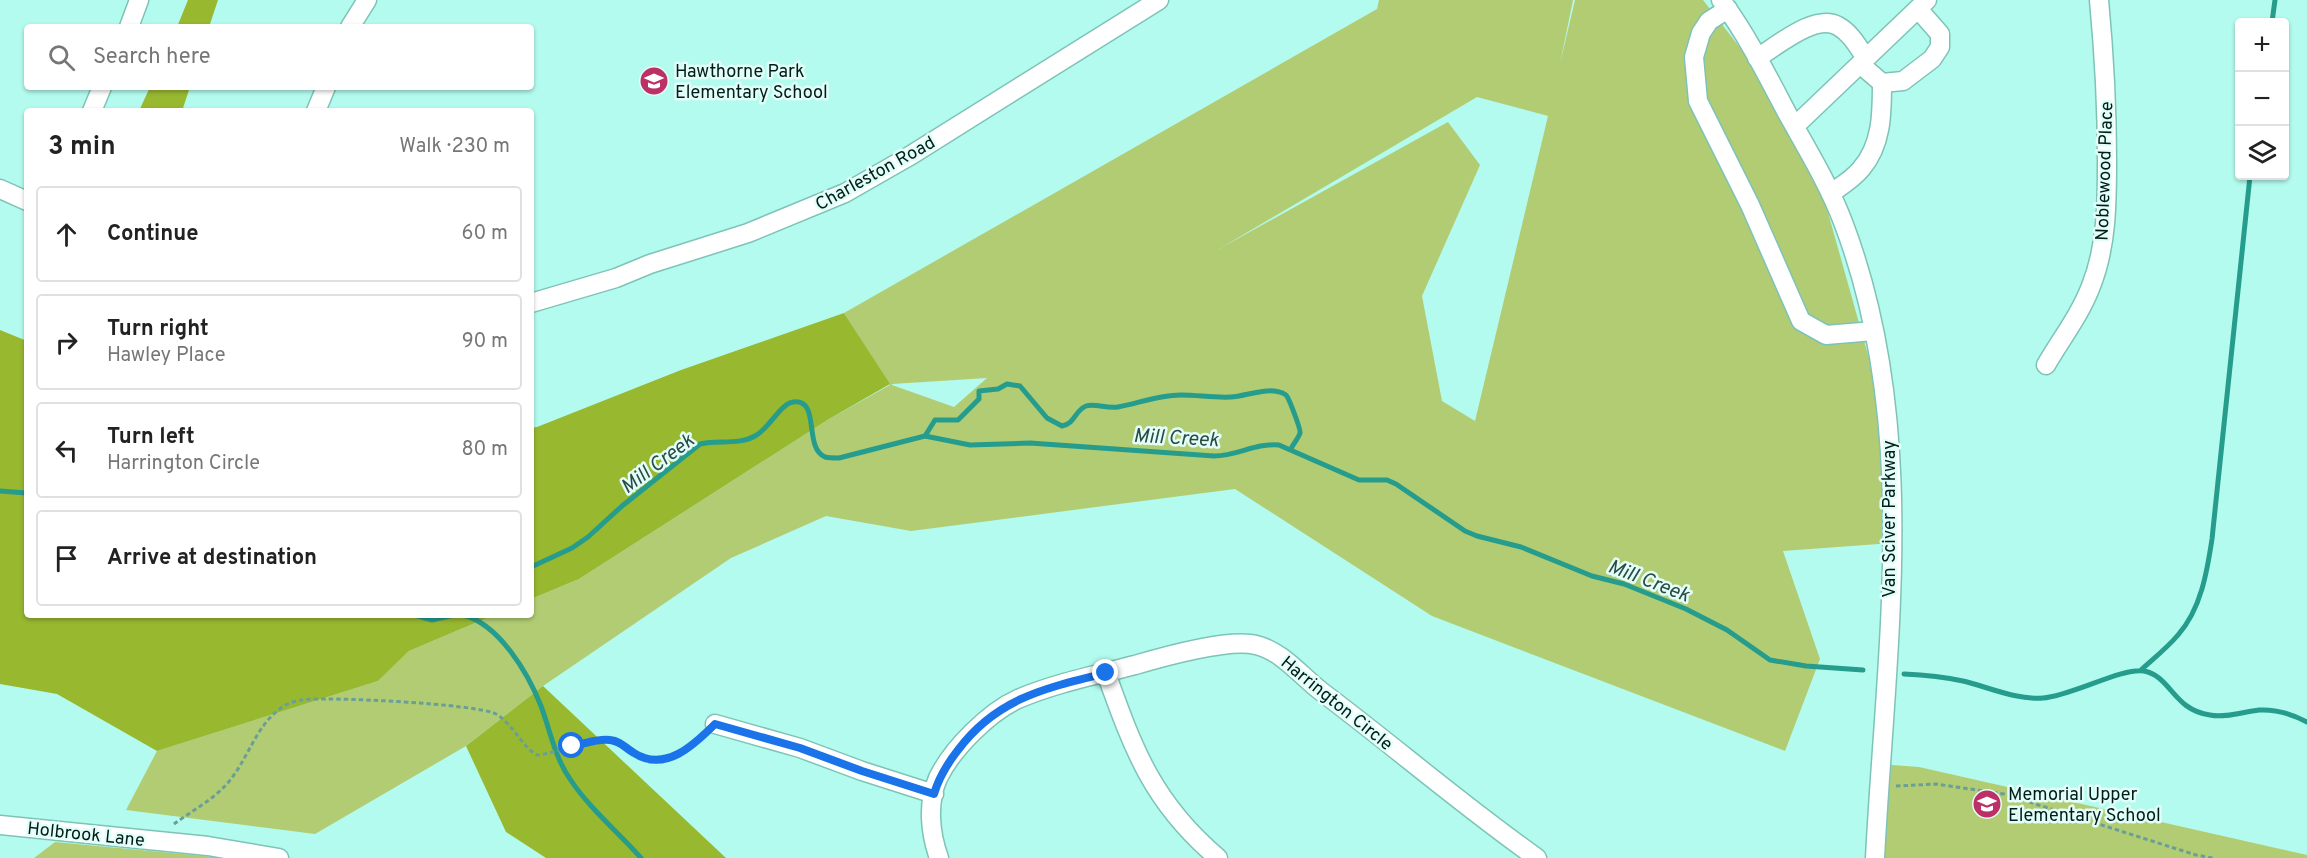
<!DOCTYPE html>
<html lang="en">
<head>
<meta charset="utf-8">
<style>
	:root { --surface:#fff; --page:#f2f2f2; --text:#222; --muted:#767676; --line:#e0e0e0 }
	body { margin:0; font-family:Overpass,sans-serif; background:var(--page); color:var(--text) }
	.controls { position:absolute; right:18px; top:18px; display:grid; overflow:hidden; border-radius:6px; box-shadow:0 2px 4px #0004 }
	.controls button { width:54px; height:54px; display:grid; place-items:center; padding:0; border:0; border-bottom:2px solid var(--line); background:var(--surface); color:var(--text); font:30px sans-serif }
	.stop { position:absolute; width:18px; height:18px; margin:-14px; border:4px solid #1a73e8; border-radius:50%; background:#fff }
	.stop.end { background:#1a73e8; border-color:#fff; box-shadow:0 2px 6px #0008 }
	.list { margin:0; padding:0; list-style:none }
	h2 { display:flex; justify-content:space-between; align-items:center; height:78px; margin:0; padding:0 24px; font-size:26px }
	h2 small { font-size:20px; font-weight:400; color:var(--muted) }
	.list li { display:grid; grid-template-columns:39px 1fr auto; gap:18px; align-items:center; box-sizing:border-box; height:96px; margin:0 12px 12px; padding:0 12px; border:2px solid var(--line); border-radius:6px }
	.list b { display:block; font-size:22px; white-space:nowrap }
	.list p { margin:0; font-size:20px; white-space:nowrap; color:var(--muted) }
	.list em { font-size:20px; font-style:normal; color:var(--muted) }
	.icon { flex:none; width:33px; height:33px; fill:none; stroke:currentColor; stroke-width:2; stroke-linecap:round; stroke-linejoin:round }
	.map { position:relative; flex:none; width:2307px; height:858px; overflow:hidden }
	.search { position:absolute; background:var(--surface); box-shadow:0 2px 4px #0004; left:24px; top:24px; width:510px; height:66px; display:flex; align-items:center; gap:15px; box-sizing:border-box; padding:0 21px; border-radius:6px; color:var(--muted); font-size:22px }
	.panel { position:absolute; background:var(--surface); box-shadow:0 2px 4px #0004; left:24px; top:108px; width:510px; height:510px; border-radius:6px }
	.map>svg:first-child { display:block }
</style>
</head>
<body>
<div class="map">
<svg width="2307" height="858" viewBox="0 0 2307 858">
	<rect width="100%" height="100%" fill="#b3fbee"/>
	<path fill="#b2cc74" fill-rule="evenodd" d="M 1379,0 L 1573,0 L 1560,64 L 1575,0 L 1703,0 L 1805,131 L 1892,440 L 1892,543 L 1783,551 L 1820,659 L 1785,751 L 1432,616 L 1235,489 L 911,531 L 826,516 L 731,558 L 543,686 L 466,746 L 315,834 L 126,810 L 157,751 L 378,681 L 409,651 L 494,615 L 531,615 L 531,599 L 579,579 L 829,419 L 890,385 L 844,313 L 1377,9 ZM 1477,97 L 1548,116 L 1475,421 L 1442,401 L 1422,296 L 1480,165 L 1448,122 L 1219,249 ZM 987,378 L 954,407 L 892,385 L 892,384 Z
		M 1879,764 L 1919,767 L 2307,855 L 2307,858 L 1874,858 Z
		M 55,842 L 225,858 L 34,858 Z"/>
	<path fill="#98b830" d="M 188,0 L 218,0 L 209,27 L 177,27 Z
		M 150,87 L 190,87 L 182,111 L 139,111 Z
		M 844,313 L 890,384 L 829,419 L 579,579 L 531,599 L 531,428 L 537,427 L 681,370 Z
		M 0,330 L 27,341 L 27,615 L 494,615 L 409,651 L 378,681 L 157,751 L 57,694 L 0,684 Z
		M 543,686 L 726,858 L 546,858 L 506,832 L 466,746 Z"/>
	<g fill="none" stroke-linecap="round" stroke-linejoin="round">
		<path stroke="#269c8d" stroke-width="5" d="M 2272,22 L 2275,0
			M 925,436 L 935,420 L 958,420 L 979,399 L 979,391 L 998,389 L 1007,384 L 1020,386 L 1047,418 L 1062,426 C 1075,424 1075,410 1086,406 C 1095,403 1107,409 1118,407 C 1139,403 1159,395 1181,395 C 1198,395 1214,398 1231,397 C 1247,396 1271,385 1286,395 C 1289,398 1301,430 1300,433 C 1298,439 1293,444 1291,449
			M 0,491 L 27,493
			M 531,567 L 572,548 L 588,537 L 622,506 L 700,444 C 718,439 737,446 755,436 C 769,429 780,404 793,402 C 821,398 803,448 825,457 C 829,458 835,458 839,458 L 925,436 L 970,445 L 1030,443 L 1214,456 C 1238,456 1254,443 1279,445 L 1359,480 L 1387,480 L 1396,484 L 1465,531 L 1477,536 L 1521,547 L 1592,576 L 1624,584 L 1686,609 L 1727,630 L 1770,660 L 1806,666 L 1863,670
			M 415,615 L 432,620 L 454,615
			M 463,615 C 499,624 528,673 541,706 C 550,730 555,758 570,779 C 589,808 618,832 641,858
			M 2141,670 C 2153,659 2167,648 2178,635 C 2201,609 2207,572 2212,539 L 2250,176
			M 1904,674 C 1924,675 1944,677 1963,681 C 1988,687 2016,700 2043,698 C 2071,696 2123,667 2144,671 C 2171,676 2173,710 2210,715 C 2226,718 2242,712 2259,710 C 2277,709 2292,714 2307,722"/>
		<g stroke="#7ec3b7" stroke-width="21">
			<path id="minor" d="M 1721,0 C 1747,35 1767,75 1787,113 C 1807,149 1828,183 1843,222 C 1921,426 1886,646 1875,858
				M 1728,9 L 1709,21 L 1701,33 L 1694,57 L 1698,101 L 1750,205 L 1801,321 L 1826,335 L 1874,331
				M 129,27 L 139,0
				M 350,27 L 367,0
				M 1757,58 C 1777,46 1815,13 1838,26 C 1851,33 1858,47 1866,58
				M 1860,64 L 1882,83 L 1903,81 L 1932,59 L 1940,47 L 1940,34 L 1918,9
				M 92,111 L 102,87
				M 316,111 L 326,87
				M 1795,126 L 1927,0
				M 0,189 L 27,201
				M 1831,193 C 1841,186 1853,179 1861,169 C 1882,145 1882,113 1882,83
				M 531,303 L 616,278 L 650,264 L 748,233 L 845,193 L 908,157 L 1159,0
				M 2046,365 C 2061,339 2080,315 2091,286 C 2107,246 2107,202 2107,160 C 2107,106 2104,53 2099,0
				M 1106,673 C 1134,751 1153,803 1218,858
				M 715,724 L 800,748 L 862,771 L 934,794
				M 0,825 L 208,846 L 279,858
				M 939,858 C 930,833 927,803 938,778 C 952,749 989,712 1018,699 C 1055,683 1097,675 1135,665 C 1162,657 1230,638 1256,645 C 1282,651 1301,676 1322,692 C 1394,746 1463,806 1537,858"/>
		</g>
		<path stroke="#6a9f96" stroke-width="3" stroke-dasharray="4.5 3" stroke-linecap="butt" d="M 1896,786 L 1936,784 L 2004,794 L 2196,855 L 2213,858
			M 174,824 C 190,812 211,801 225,786 C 248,762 255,724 284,706 C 288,703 296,701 301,700 C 324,696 479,704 496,714 C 513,724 523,748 537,755 C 561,753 585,738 609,740 C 620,740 625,747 633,752 C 657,769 684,754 703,736"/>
		<use href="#minor" stroke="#fff" stroke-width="18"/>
	</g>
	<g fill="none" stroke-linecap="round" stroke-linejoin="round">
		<path stroke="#1a73e8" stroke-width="8" d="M 572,746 C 584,744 598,738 610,740 C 621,741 625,748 634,753 C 665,773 694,745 715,724 L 800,748 L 862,771 L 934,794 C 939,777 947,764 958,750 C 997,698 1046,688 1106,673"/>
	</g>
	<defs>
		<g id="school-disc" transform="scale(1.5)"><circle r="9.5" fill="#bc3066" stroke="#e3fef9"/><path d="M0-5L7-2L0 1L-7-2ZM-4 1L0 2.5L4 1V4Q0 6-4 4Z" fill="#fff"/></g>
	</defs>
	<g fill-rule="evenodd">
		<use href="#school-disc" x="654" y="81"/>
		<use href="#school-disc" x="1987" y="804"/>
	</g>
	<g text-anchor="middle" stroke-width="5" stroke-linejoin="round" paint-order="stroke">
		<g font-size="18" fill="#011d19" stroke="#e3fef9" text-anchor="start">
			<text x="675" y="77">Hawthorne Park<tspan x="675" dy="21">Elementary School</tspan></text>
			<text x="2008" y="800">Memorial Upper<tspan x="2008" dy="21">Elementary School</tspan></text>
		</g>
		<g font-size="18" fill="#011d19" stroke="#e3fef9">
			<text transform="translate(2104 171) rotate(-88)" y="6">Noblewood Place</text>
			<text transform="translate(875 173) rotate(-29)" y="6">Charleston Road</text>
			<text transform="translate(1889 519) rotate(-90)" y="6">Van Sciver Parkway</text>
			<text transform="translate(1337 703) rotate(39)" y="6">Harrington Circle</text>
			<text transform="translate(86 834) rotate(6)" y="6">Holbrook Lane</text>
		</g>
		<g font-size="20" font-style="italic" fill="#2c4b45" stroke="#e3fef9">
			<text transform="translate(1176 437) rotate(3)" y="7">Mill Creek</text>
			<text transform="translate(657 463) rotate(-37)" y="7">Mill Creek</text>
			<text transform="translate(1649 580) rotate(21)" y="7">Mill Creek</text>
		</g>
	</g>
</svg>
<div class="controls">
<button>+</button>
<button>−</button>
<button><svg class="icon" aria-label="layers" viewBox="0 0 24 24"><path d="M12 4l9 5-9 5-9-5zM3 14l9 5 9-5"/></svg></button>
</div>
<div class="stop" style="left:572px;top:746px"></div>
<div class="stop end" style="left:1106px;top:673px"></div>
<div class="search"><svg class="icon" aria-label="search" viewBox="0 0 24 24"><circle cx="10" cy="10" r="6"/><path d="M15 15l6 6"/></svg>Search here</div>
<section class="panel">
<h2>3 min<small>Walk · 230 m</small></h2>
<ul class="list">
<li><svg class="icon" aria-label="ahead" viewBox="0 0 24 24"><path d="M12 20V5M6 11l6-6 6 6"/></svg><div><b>Continue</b></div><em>60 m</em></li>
<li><svg class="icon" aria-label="right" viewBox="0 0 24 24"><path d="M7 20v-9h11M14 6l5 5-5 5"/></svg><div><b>Turn right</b><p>Hawley Place</p></div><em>90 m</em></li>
<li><svg class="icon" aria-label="left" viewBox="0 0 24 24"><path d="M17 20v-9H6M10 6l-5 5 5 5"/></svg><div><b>Turn left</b><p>Harrington Circle</p></div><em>80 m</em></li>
<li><svg class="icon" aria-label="arrive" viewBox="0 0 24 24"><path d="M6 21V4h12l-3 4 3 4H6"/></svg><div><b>Arrive at destination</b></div></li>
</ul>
</section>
</div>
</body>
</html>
